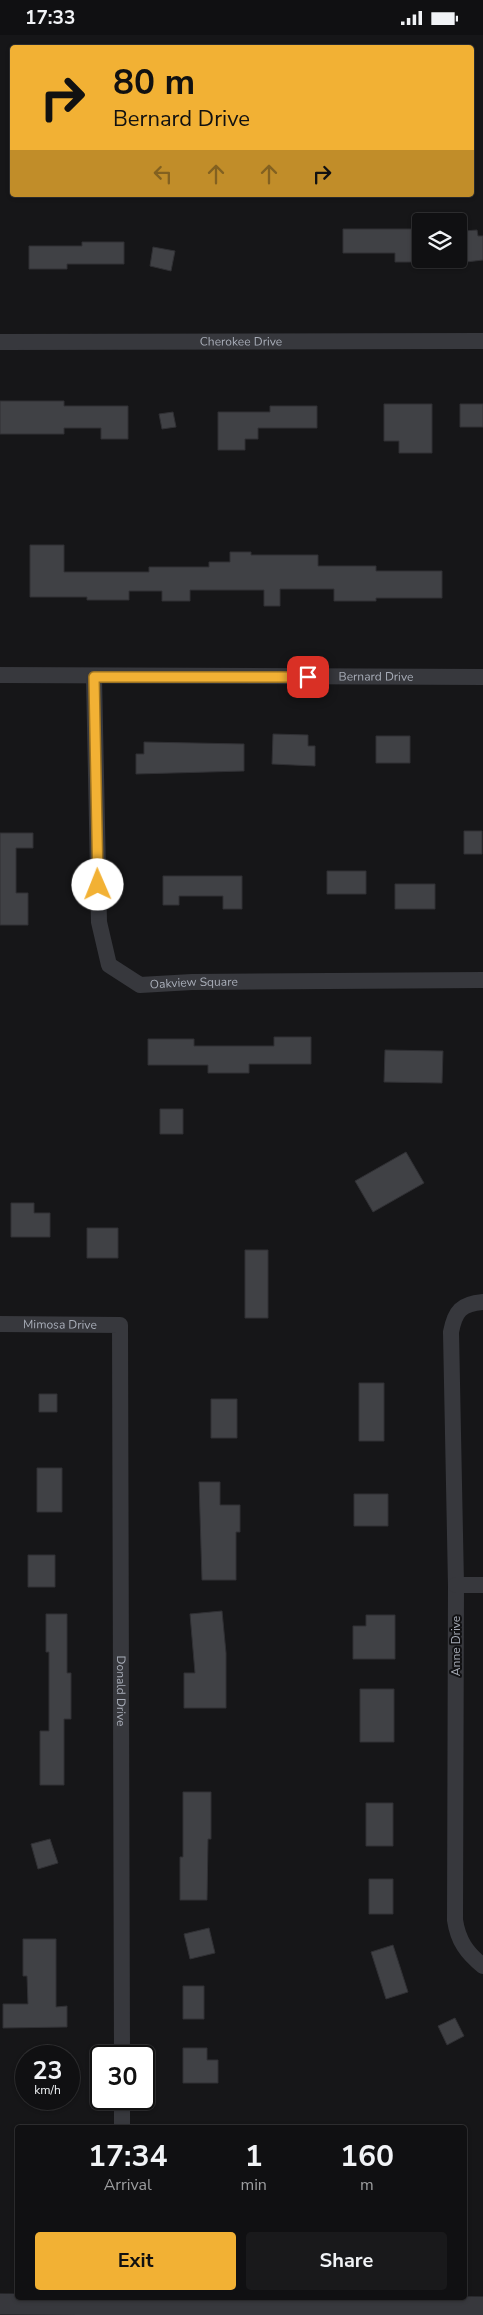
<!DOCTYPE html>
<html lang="en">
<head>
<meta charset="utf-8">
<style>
	body { margin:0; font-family:"Nunito Sans",sans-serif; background:#19191b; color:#f1f3f6; height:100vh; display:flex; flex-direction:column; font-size:19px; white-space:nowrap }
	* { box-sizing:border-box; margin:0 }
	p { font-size:16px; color:#9c9d9f }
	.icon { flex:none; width:28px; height:28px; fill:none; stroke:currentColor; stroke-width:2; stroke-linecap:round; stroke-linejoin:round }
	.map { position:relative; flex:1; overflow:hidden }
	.panel { position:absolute; left:15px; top:2090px; width:452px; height:175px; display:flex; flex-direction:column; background:#101012; border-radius:5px; box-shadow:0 1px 4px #0004,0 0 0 1px #303032 }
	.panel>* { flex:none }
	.hud { position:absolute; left:10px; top:10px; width:464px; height:152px; border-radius:5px; box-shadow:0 1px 4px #0004,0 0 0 1px #303032; background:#f2b134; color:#111; overflow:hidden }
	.fabs { position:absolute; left:412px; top:178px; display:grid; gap:10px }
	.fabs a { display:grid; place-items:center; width:55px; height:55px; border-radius:5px; background:#101012; box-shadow:0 1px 4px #0004,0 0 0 1px #303032; font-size:25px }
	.speed { position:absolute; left:15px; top:2010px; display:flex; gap:10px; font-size:25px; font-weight:700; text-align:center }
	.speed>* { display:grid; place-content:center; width:65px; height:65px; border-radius:50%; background:#101012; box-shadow:0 1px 4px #0004,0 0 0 1px #303032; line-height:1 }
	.speed small { font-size:12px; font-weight:400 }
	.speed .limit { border:2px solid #111; border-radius:8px; background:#fff; color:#111 }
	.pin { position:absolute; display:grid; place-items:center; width:42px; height:42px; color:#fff; margin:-21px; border-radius:10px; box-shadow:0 2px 8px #0006 }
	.me { position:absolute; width:55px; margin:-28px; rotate:359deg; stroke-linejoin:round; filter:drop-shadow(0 0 4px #0008) }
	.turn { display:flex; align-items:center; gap:18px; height:105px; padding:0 20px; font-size:22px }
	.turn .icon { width:65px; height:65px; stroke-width:2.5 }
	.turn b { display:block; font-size:35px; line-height:42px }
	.lanes { display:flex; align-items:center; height:48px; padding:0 20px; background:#0003; justify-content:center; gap:25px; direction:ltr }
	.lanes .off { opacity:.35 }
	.eta { display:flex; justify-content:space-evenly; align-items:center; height:85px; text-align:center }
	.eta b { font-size:30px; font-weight:700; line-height:35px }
	.primary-button { display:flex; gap:10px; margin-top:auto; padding:10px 20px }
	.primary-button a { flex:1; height:58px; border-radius:5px; background:#f2b134; color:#111; font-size:20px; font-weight:700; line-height:58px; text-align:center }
	.primary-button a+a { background:#19191b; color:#f1f3f6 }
	.status { display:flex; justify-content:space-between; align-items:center; height:35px; padding:0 25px; background:#101012; direction:ltr }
	.status svg { height:14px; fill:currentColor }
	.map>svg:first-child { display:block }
	.building { fill:#404145; stroke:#303034 }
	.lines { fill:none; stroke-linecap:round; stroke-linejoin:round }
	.minor { stroke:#37383d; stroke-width:16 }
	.tertiary { stroke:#37383d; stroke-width:21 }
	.route-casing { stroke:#9d7322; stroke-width:12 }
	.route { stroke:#f2b134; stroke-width:9 }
	.labels { text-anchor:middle; stroke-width:4; stroke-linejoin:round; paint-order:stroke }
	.street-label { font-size:12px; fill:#a8adb8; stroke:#111113 }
</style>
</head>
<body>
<div class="status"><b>17:33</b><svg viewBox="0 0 49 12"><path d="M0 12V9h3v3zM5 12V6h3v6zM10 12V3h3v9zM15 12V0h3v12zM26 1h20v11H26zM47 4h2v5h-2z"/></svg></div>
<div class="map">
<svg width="483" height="2280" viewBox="0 0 483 2280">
	<rect width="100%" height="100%" fill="#161618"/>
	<!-- building -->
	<path class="building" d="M343,194H421V227H395V218H343Z
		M477,195L478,201H483V225L466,227L463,196Z
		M82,207H124V229H67V234H29V211H82Z
		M153,212L175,216L171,236L150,231Z
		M0,366H64V371H128V404H101V393H64V399H0Z
		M384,369H432V418H399V406H384Z
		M460,369H483V392H460Z
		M270,371H317V393H258V404H245V415H218V377H270Z
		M173,377L176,392L162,394L159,379Z
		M30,510H64V537H149V532H209V527H230V517H251V520H318V531H376V536H442V563H376V566H334V554H280V571H264V555H190V566H162V556H129V565H87V562H30Z
		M273,699L308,700V711H315V731L272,729Z
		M376,701H410V728H376Z
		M144,707L244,709V736L136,739V719H144Z
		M464,796H482V819H464Z
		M0,798H33V813H16V858H28V890H0Z
		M327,836H366V859H327Z
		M163,841H242V874H223V861H179V870H163Z
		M395,849H435V874H395Z
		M274,1002H311V1029H249V1038H208V1030H148V1004H194V1011H274Z
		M385,1015L443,1016L442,1048L384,1047Z
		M160,1074H183V1099H160Z
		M406,1117L424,1148L373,1177L355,1146Z
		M11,1168H34V1178H50V1202H11Z
		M87,1193H118V1223H87Z
		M245,1215H268V1283H245Z
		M359,1348H384V1406H359Z
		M39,1359H57V1377H39Z
		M211,1364H237V1403H211Z
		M37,1433H62V1477H37Z
		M199,1447H220V1470H240V1497H236V1545H202Z
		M354,1459H388V1491H354Z
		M28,1520H55V1552H28Z
		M222,1576L226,1618V1673H184V1638H195L190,1579Z
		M46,1579H67V1638H71V1684H64V1750H40V1696H49V1617H46Z
		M366,1580H395V1624H353V1591H366Z
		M360,1654H394V1707H360Z
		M183,1757H211V1804H208L207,1865H180V1822H183Z
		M366,1768H393V1811H366Z
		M50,1804L58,1828L38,1834L31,1809Z
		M369,1844H393V1879H369Z
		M209,1893L215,1918L190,1924L184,1899Z
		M23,1904H56V1972L67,1971V1992L3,1993V1969H28L27,1941H23Z
		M393,1910L408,1957L386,1964L371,1917Z
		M183,1951H204V1984H183Z
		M455,1983L464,2001L447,2010L438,1991Z
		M183,2013H207V2025H218V2048H183Z"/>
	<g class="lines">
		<!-- minor -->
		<g class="minor">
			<path id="s1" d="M0,307L483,306"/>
			<path id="s2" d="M0,640L483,642"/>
			<path id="s3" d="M94,642L99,887L109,930L140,950L192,947L483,945"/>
			<path d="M483,1267C461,1269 455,1276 451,1297L456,1550L455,1885C458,1906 467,1918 483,1931"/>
			<path id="s4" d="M0,1289L120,1290L122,2021"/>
			<path d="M456,1550H483"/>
			<path d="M122,2064V2092"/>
		</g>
		<!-- tertiary -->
		<path class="tertiary" d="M0,2269L483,2272"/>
	</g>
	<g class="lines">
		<defs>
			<path id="route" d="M98,850L94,642H308"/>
		</defs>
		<!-- route casing -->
		<use href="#route" class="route-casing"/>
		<!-- route -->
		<use href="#route" class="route"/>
	</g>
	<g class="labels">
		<!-- street labels -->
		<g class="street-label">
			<text dy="4" stroke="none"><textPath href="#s1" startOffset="241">Cherokee Drive</textPath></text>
			<text dy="4" stroke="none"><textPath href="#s2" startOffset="376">Bernard Drive</textPath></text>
			<text dy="4" stroke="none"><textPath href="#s3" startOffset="380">Oakview Square</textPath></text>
			<text dy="4" stroke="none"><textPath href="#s4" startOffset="60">Mimosa Drive</textPath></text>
			<text transform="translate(456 1611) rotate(-90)" y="4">Anne Drive</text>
			<text dy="4" stroke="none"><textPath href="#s4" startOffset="486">Donald Drive</textPath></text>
		</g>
	</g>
</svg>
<div class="fabs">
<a><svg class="icon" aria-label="layers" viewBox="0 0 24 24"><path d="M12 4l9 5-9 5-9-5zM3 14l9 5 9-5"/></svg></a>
</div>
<div class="speed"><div>23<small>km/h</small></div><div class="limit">30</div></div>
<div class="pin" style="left:308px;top:642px;background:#d93025"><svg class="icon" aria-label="arrive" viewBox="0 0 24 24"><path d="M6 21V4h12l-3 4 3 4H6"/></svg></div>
<svg class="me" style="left:98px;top:850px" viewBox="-20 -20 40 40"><circle r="19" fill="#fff"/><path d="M0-13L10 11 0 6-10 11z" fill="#f2b134"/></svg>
<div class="hud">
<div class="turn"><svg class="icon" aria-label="right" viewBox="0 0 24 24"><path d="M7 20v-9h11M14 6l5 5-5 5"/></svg><div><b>80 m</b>Bernard Drive</div></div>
<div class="lanes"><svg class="icon off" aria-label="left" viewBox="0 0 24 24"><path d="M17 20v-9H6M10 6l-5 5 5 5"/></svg><svg class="icon off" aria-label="ahead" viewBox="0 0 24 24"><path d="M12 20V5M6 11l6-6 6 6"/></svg><svg class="icon off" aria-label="ahead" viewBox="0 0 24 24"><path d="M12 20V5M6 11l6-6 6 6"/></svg><svg class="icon" aria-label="right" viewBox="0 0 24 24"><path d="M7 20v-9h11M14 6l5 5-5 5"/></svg></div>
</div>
<section class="panel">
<div class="eta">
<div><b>17:34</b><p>Arrival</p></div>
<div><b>1</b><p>min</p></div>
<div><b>160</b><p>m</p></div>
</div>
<div class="primary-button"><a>Exit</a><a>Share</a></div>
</section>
</div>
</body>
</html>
